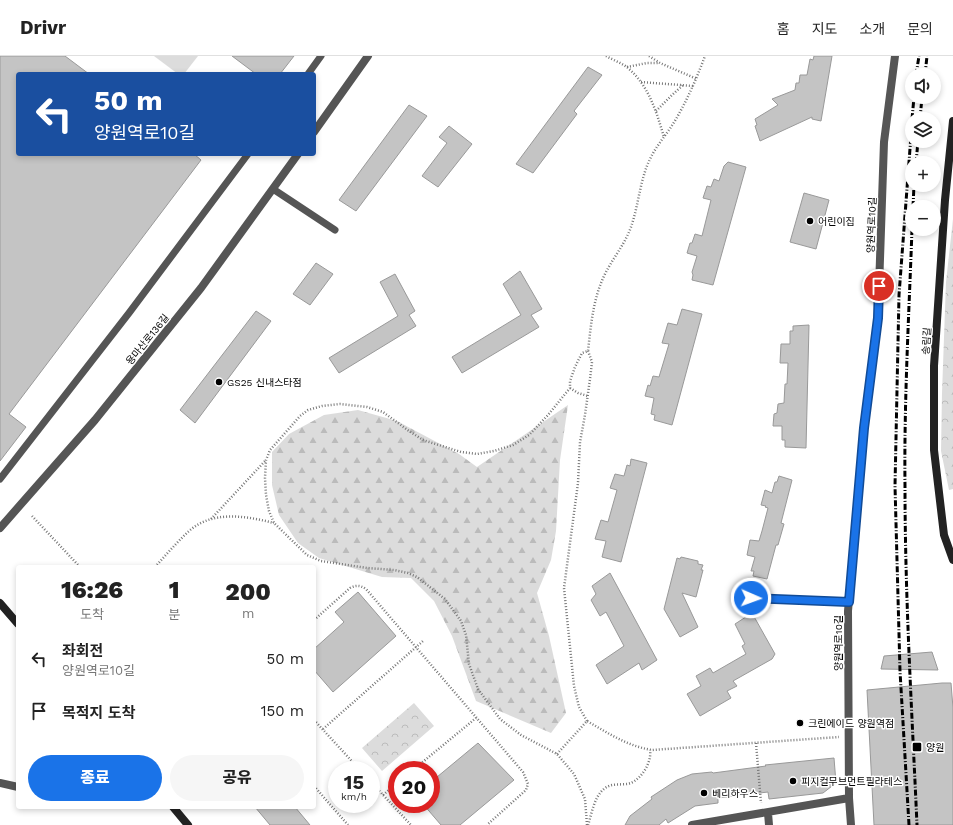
<!DOCTYPE html>
<html lang="ko">
<head>
<meta charset="utf-8">
<style>
	body { margin:0; font-family:"Work Sans","Noto Sans KR",sans-serif; background:#f6f6f6; color:#222; height:100vh; display:flex; flex-direction:column; font-size:15px; white-space:nowrap }
	* { box-sizing:border-box; margin:0 }
	p { font-size:13px; color:#767676 }
	.icon { flex:none; width:22px; height:22px; fill:none; stroke:currentColor; stroke-width:2; stroke-linecap:round; stroke-linejoin:round }
	.map { position:relative; flex:1; overflow:hidden }
	.drawer { position:absolute; left:16px; top:509px; width:300px; height:244px; display:flex; flex-direction:column; background:#fff; border-radius:4px; box-shadow:0 2px 6px #0003 }
	.drawer>* { flex:none }
	.hud { position:absolute; left:16px; top:16px; width:300px; height:84px; border-radius:4px; box-shadow:0 2px 6px #0003; background:#1a4fa0; color:#fff; overflow:hidden }
	.fabs { position:absolute; left:905px; top:12px; display:grid; gap:8px }
	.fabs a { display:grid; place-items:center; width:36px; height:36px; border-radius:50%; background:#fff; box-shadow:0 2px 6px #0003; font-size:20px }
	.speed { position:absolute; left:328px; top:705px; display:flex; gap:8px; font-size:20px; font-weight:700; text-align:center }
	.speed>* { display:grid; place-content:center; width:52px; height:52px; border-radius:50%; background:#fff; box-shadow:0 2px 6px #0003; line-height:1 }
	.speed small { font-size:10px; font-weight:400 }
	.speed .limit { border:6px solid #d22; background:#fff; color:#111 }
	.pin { position:absolute; display:grid; place-items:center; width:34px; height:34px; color:#fff; margin:-17px; border:2px solid #fff; border-radius:50%; box-shadow:0 1px 4px #0007 }
	.me { position:absolute; width:44px; margin:-22px; rotate:92deg; stroke-linejoin:round; filter:drop-shadow(0 0 3px #0008) }
	.turn { display:flex; align-items:center; gap:14px; height:84px; padding:0 12px; font-size:18px }
	.turn .icon { width:52px; height:52px; stroke-width:2.5 }
	.turn b { display:block; font-size:28px; line-height:34px }
	.eta { display:flex; justify-content:space-evenly; align-items:center; height:68px; text-align:center }
	.eta b { font-size:24px; font-weight:800; line-height:28px }
	.primary-button { display:flex; gap:8px; margin-top:auto; padding:8px 12px }
	.primary-button a { flex:1; height:46px; border-radius:24px; background:#1a73e8; color:#fff; font-size:16px; font-weight:800; line-height:46px; text-align:center }
	.primary-button a+a { background:#f6f6f6; color:#222 }
	ul { padding:0; list-style:none }
	li { display:flex; align-items:center; gap:12px; height:52px; padding:0 12px }
	li div { flex:1 }
	li b { display:block; font-size:15px }
	li em { font-style:normal }
	header { display:flex; align-items:center; gap:24px; box-sizing:border-box; height:56px; padding:0 20px; background:#fff; border-bottom:1px solid #e0e0e0 }
	header strong { font-size:19px }
	nav { display:flex; gap:22px; margin-inline-start:auto; font-size:14px }
	.map>svg:first-child { display:block }
	.forest { fill:url(#forest-firs) }
	.park { fill:url(#park-crowns) }
	.pitch { fill:#dcdcdc }
	.building { fill:#c4c4c4; stroke:#999 }
	.lines { fill:none; stroke-linecap:round; stroke-linejoin:round }
	.path { stroke:#777; stroke-width:2.5; stroke-dasharray:1 2; stroke-linecap:butt }
	.lane { stroke:#555; stroke-width:7 }
	.street { stroke:#555; stroke-width:8 }
	.secondary { stroke:#222; stroke-width:8 }
	.rail { stroke:#000; stroke-width:3; stroke-dasharray:6 2 1 2; stroke-linecap:butt }
	.route-casing { stroke:#114b97; stroke-width:10 }
	.route { stroke:#1a73e8; stroke-width:7 }
	.poi-dot { fill:#000; stroke:#fff; stroke-width:1.5 }
	.labels { text-anchor:middle; stroke-width:3; stroke-linejoin:round; paint-order:stroke }
	.poi-label { font-size:10px; fill:#000; stroke:#fff; text-anchor:start }
	.street-label { font-size:10px; fill:#000; stroke:#fff }
</style>
</head>
<body>
<header>
<strong>Drivr</strong>
<nav><a>홈</a><a>지도</a><a>소개</a><a>문의</a></nav>
</header>
<div class="map">
<svg width="953" height="769" viewBox="0 0 953 769">
	<defs>
		<pattern id="forest-firs" width="22" height="20" patternUnits="userSpaceOnUse"><rect width="22" height="20" fill="#dcdcdc"/><path d="M5 1l3.5 6h-7zM16 11l3.5 6h-7z" fill="#bbb"/></pattern>
		<pattern id="park-crowns" width="20" height="18" patternUnits="userSpaceOnUse"><rect width="20" height="18" fill="#dcdcdc"/><path d="M2 6a3 3 0 1 1 6 0M12 15a3 3 0 1 1 6 0" fill="none" stroke="#bbb"/></pattern>
	</defs>
	<rect width="100%" height="100%" fill="#fff"/>
	<!-- forest -->
	<path class="forest" d="M568,349L560,404L556,475L551,504L537,537L549,580L566,657L551,677L476,645L452,580L434,545L411,522L382,521L319,502L298,487L279,459L272,429V396L289,378L324,359L358,354L397,365L459,398L477,411Z"/>
	<!-- park -->
	<path class="park" d="M953,163V433L949,434L941,395L942,337L946,226Z
		M414,647L434,670L382,715L362,692Z"/>
	<!-- pitch -->
	<path class="pitch" d="M154,0H198L184,18H178Z"/>
	<!-- building -->
	<path class="building" d="M0,0H65L89,18H18V98H194L201,104L9,358L26,371L0,405Z
		M232,0H294L280,18H256Z
		M814,0H832L821,65L812,63V61L760,85L755,70L757,69L755,63L778,49L772,43L795,34L796,27H799L800,19H807L810,3L813,4Z
		M588,11L602,19L574,55L577,58L533,117L516,108Z
		M409,49L427,60L356,155L339,144Z
		M449,70L472,88L438,131L422,120L447,87L439,81Z
		M728,106L746,111L713,229L692,224L693,219L692,216L697,200L687,197L690,187H692L695,178L702,180L711,144L703,142L707,130L711,131L714,123L719,125L724,110Z
		M804,137L829,144L816,193L790,186Z
		M316,207L333,218L310,249L293,238Z
		M520,215L542,253L531,259L539,271L462,317L452,301L521,259L503,228Z
		M395,218L415,255L409,259L416,270L339,317L329,302L398,260L380,226Z
		M682,253L702,258L672,369L654,364L655,359L651,358L654,342L645,340L648,329L650,330L653,320L659,321L669,288L662,287L668,267L677,269Z
		M256,255L271,265L195,367L180,354Z
		M809,269L806,392L785,391V384H782V370H773L774,358L777,357L778,348L784,347L785,328H787L788,307H780L781,288H790V275H793V270Z
		M631,403L647,407L621,506L602,501L606,485L595,483L601,464L608,466L617,434L610,432L615,418L624,420L627,409L630,410Z
		M779,420L792,424L781,467L784,468L778,489H776L767,523L753,520L754,515H751L755,501L747,499L750,484L759,485L762,475L768,452L765,451L766,450L761,449L765,434L772,437L775,426H777Z
		M681,501L698,505V508L703,509L701,514H703L696,541L682,537L698,571L680,581L664,553L677,502L680,503Z
		M610,517L657,604L642,614L639,607L607,628L596,609L624,590L606,556L600,560L591,544L596,538L592,530Z
		M358,536L396,580L333,636L314,614V593L344,566L335,556Z
		M752,557L775,598L772,603L733,625L737,630L727,635L731,642L700,660L687,638L701,630L696,620L710,612L713,617L746,598L742,590L745,588L735,568Z
		M932,596L938,614L881,613L884,600Z
		M942,627H951L953,652V769H874L867,634Z
		M478,687L514,724L460,769H441L423,748H431V726Z
		M834,702L836,727L823,737L769,743L768,736L718,742V747L695,750L668,767L666,763L659,769H625L630,760L652,743L651,741L677,724L692,718L712,716L713,717L766,710L765,709Z
		M255,751H295L310,769H270Z"/>
	<g class="lines">
		<!-- path -->
		<path class="path" d="M606,0C613,4 622,7 628,12C649,30 656,55 664,81
			M649,0L660,7L697,23
			M627,11L647,7H658
			M641,26L693,30
			M656,55L671,40L683,29
			M570,332L578,337L588,340
			M32,460L80,511
			M211,463L266,404
			M155,511C166,499 177,486 189,475C213,454 246,460 274,467
			M314,564L350,532C356,529 360,529 366,533L523,716L528,728L526,734L487,769
			M314,664L360,714
			M587,665L579,651L574,630L564,532L578,427L580,386L585,359L590,323L592,306L588,295
			M323,673L423,585
			M756,687L761,747
			M557,698L587,665C608,677 627,690 652,694L839,681
			M413,714L476,662
			M371,726L411,769
			M314,730L348,769
			M383,739L397,727
			M587,769L585,743L574,718L557,698L521,679L500,663L478,633L469,608L466,579L461,565L445,543L417,521L408,517L394,514L367,512L321,505L307,499L274,467L269,455L266,439L265,422L266,404L270,394L300,360L308,354L322,350L340,348L367,351L383,356L409,375L423,384L461,396L477,398L494,395L513,389L529,379L548,359L570,332V325L575,311L582,297L588,295C591,269 593,242 605,218C613,202 625,188 631,171C639,148 640,122 651,101C657,89 666,79 673,68C686,47 696,24 705,0
			M588,769C592,757 594,741 604,733C612,726 622,730 631,727C642,722 652,706 650,694"/>
		<!-- lane -->
		<path class="lane" d="M308,18L321,0
			M273,133L335,174
			M0,423L129,257L248,98
			M751,542L849,546"/>
		<!-- street -->
		<path class="street" d="M314,76L368,0
			M0,472L95,364L201,232L298,98
			M0,727L18,731
			M768,757L769,769
			M692,769L849,742
			M851,769L849,742L848,555L864,373L878,261L884,86L895,0"/>
		<!-- secondary -->
		<path class="secondary" d="M953,65L945,144L934,310V394L944,479L953,504
			M0,547L18,568
			M173,751L188,769"/>
		<!-- rail -->
		<path class="rail" d="M916,19L919,0
			M925,19L927,0
			M912,63L914,41
			M920,63L922,41
			M916,107L918,85
			M913,151L914,129
			M912,173C909,259 904,344 905,430C905,543 912,656 917,769
			M909,769L900,615L895,430L899,239L912,66"/>
	</g>
	<g class="lines">
		<defs>
			<path id="route" d="M751,542L849,546L864,372L878,262L879,230"/>
		</defs>
		<!-- route casing -->
		<use href="#route" class="route-casing"/>
		<!-- route -->
		<use href="#route" class="route"/>
	</g>
	<!-- markers -->
	<g class="poi-dot">
		<circle cx="810" cy="165" r="4"/>
		<circle cx="219" cy="326" r="4"/>
		<circle cx="800" cy="667" r="4"/>
		<rect x="912" y="686" width="10" height="10" rx="2"/>
		<circle cx="793" cy="725" r="4"/>
		<circle cx="704" cy="737" r="4"/>
	</g>
	<g class="labels">
		<!-- poi labels -->
		<g class="poi-label">
			<text x="818" y="169">어린이집</text>
			<text x="227" y="330">GS25 신내스타점</text>
			<text x="808" y="671">크린에이드 양원역점</text>
			<text x="926" y="695">양원</text>
			<text x="801" y="729">피지컬무브먼트필라테스</text>
			<text x="712" y="741">베리하우스</text>
		</g>
		<!-- street labels -->
		<g class="street-label">
			<text transform="translate(871 169) rotate(-88)" y="4">양원역로10길</text>
			<text transform="translate(147 283) rotate(-51)" y="4">용마산로136길</text>
			<text transform="translate(926 285) rotate(-86)" y="4">송림길</text>
			<text transform="translate(838 587) rotate(-90)" y="4">양원역로10길</text>
		</g>
	</g>
</svg>
<div class="fabs">
<a><svg class="icon" aria-label="sound" viewBox="0 0 24 24"><path d="M4 9h4l5-4v14l-5-4H4zM17 9q2 3 0 6"/></svg></a>
<a><svg class="icon" aria-label="layers" viewBox="0 0 24 24"><path d="M12 4l9 5-9 5-9-5zM3 14l9 5 9-5"/></svg></a>
<a>+</a>
<a>−</a>
</div>
<div class="speed"><div>15<small>km/h</small></div><div class="limit">20</div></div>
<div class="pin" style="left:879px;top:230px;background:#d93025"><svg class="icon" aria-label="arrive" viewBox="0 0 24 24"><path d="M6 21V4h12l-3 4 3 4H6"/></svg></div>
<svg class="me" style="left:751px;top:542px" viewBox="-20 -20 40 40"><circle r="17" fill="#1a73e8" stroke="#fff" stroke-width="3"/><path d="M0-11L8 9 0 5-8 9z" fill="#fff"/></svg>
<div class="hud">
<div class="turn"><svg class="icon" aria-label="left" viewBox="0 0 24 24"><path d="M17 20v-9H6M10 6l-5 5 5 5"/></svg><div><b>50 m</b>양원역로10길</div></div>
</div>
<section class="drawer">
<div class="eta">
<div><b>16:26</b><p>도착</p></div>
<div><b>1</b><p>분</p></div>
<div><b>200</b><p>m</p></div>
</div>
<ul>
<li><svg class="icon" aria-label="left" viewBox="0 0 24 24"><path d="M17 20v-9H6M10 6l-5 5 5 5"/></svg><div><b>좌회전</b><p>양원역로10길</p></div><em>50 m</em></li>
<li><svg class="icon" aria-label="arrive" viewBox="0 0 24 24"><path d="M6 21V4h12l-3 4 3 4H6"/></svg><div><b>목적지 도착</b></div><em>150 m</em></li>
</ul>
<div class="primary-button"><a>종료</a><a>공유</a></div>
</section>
</div>
</body>
</html>
